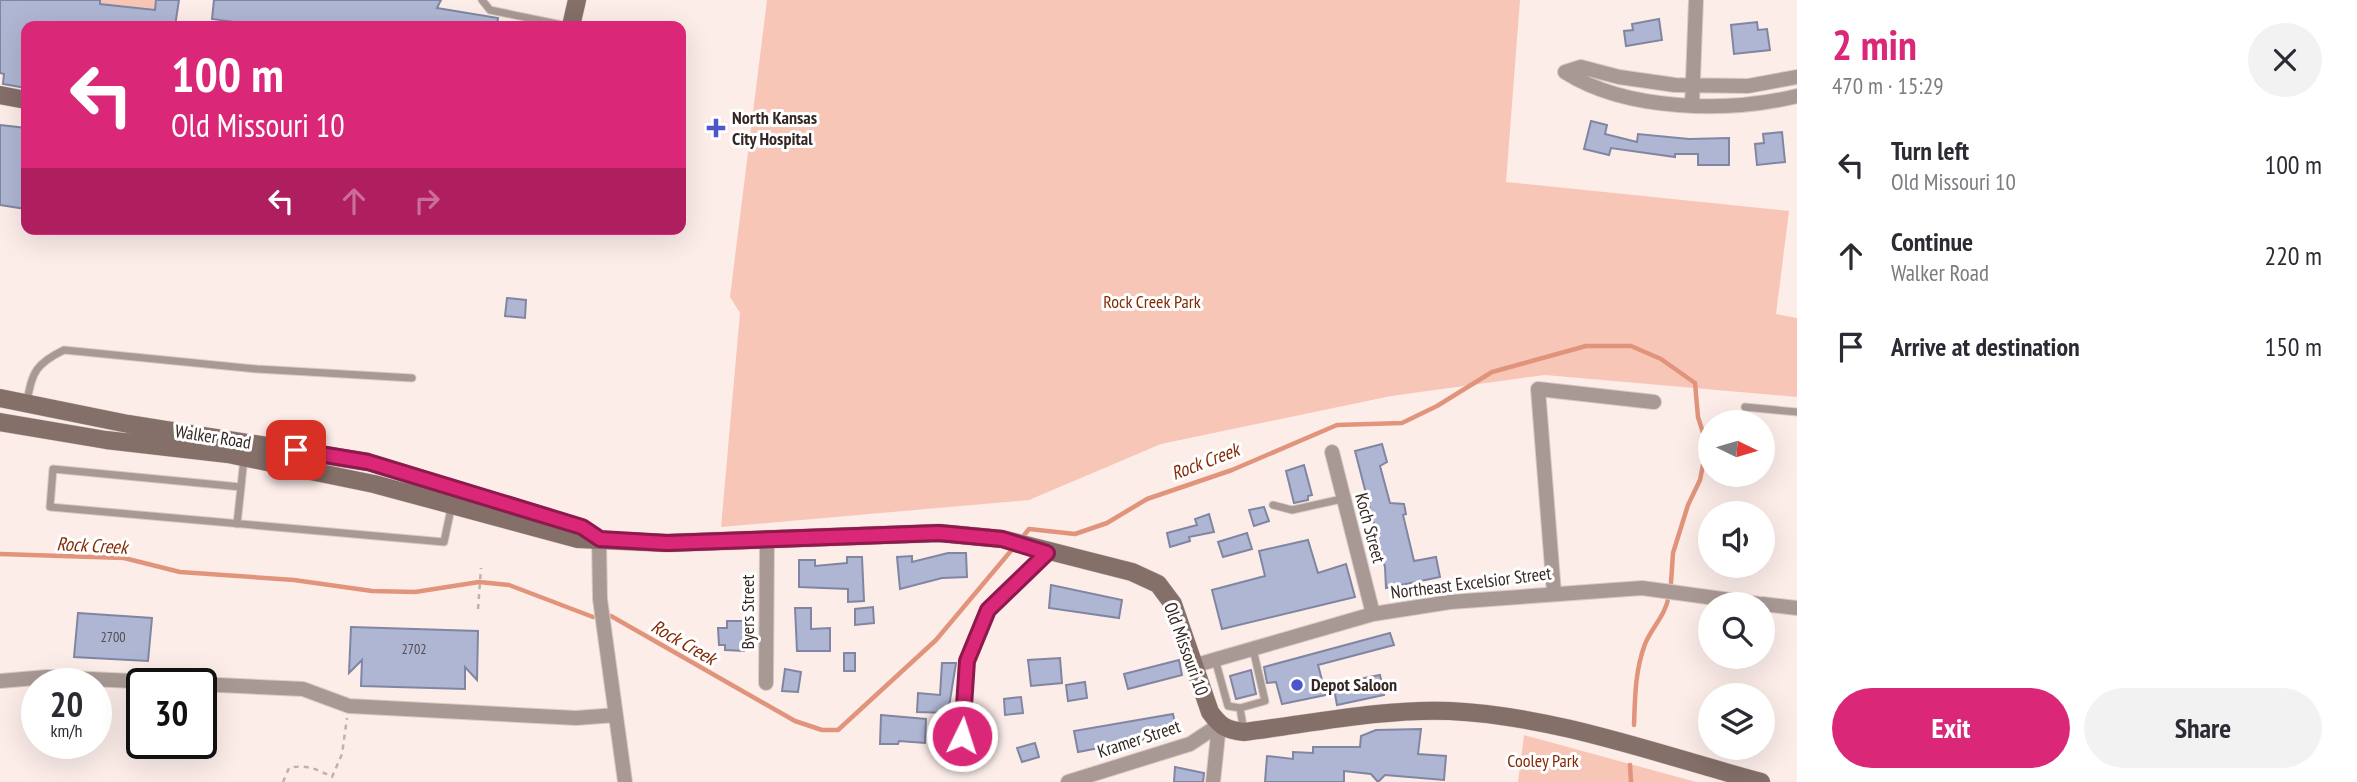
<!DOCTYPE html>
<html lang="en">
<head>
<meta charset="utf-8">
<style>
	body { margin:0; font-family:"PT Sans Narrow",sans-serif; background:#f2f2f3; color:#2b2b33; height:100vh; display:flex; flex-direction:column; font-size:26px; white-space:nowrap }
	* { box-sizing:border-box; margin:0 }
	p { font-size:23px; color:#7c7c81 }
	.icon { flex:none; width:38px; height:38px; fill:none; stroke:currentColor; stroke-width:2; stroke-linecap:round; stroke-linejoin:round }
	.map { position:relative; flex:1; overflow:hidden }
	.side { display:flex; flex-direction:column; background:#fff; width:560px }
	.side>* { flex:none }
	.banner { position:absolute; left:21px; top:21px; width:665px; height:214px; border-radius:14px; box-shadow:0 7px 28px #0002; background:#db2777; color:#fff; overflow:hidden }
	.needle { width:46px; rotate:95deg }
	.buttons { position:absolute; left:1698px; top:410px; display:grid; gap:14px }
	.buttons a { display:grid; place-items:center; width:77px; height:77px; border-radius:50%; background:#fff; box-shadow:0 7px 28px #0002; font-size:35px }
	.speed { position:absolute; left:21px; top:668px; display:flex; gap:14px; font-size:35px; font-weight:700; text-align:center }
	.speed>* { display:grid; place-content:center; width:91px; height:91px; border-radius:50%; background:#fff; box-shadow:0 7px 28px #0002; line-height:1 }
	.speed small { font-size:18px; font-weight:400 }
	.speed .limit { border:4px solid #111; border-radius:10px; background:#fff; color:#111 }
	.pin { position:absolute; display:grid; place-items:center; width:60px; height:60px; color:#fff; margin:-30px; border-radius:14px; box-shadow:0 4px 10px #0006 }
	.me { position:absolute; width:77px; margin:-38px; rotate:4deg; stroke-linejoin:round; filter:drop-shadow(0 0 5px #0008) }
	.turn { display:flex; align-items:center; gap:24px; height:147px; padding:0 35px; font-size:32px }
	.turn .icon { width:91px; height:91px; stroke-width:2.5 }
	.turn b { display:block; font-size:49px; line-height:60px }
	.lanes { display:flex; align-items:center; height:66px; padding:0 35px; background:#0003; justify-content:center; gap:35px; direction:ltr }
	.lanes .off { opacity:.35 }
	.round { display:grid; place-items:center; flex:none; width:74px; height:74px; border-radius:37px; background:#f2f2f3 }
	.overview { display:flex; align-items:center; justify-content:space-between; height:119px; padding:0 35px }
	h1 { font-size:42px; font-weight:800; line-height:52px; color:#db2777 }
	.cta { display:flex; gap:14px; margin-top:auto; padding:14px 35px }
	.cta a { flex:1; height:80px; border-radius:42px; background:#db2777; color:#fff; font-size:28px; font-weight:800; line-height:80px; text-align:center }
	.cta a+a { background:#f2f2f3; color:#2b2b33 }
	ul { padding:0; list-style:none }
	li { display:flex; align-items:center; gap:21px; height:91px; padding:0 35px }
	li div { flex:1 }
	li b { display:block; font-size:26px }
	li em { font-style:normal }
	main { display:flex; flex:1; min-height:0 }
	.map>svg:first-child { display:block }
	.green { fill:#f8c6b7 }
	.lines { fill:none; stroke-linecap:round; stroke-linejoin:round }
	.stream { stroke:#e1947b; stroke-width:4.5 }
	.building { fill:#afb6d3; stroke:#8086a1; stroke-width:2 }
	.lane-casing { stroke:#d8cac6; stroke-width:9 }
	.street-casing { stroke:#d8cac6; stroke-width:16 }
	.secondary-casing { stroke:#d8cac6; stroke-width:19 }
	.path { stroke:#bfb1ad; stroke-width:2.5; stroke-dasharray:5 5; stroke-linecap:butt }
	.lane { stroke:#a89994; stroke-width:7 }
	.street { stroke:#a89994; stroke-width:14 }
	.secondary { stroke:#846f69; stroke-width:18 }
	.route-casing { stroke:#8e194d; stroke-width:18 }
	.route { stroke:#db2777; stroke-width:12 }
	.poi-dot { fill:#4c55cb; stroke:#fff; stroke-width:2.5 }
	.labels { text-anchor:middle; stroke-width:6; stroke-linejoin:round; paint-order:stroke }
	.number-label { font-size:14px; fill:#544c50 }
	.poi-label { font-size:18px; font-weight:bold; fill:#352824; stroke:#fff; text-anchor:start }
	.park-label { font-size:18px; fill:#832a06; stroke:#fff }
	.street-label { font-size:18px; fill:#352824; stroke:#fff }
	.water-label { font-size:19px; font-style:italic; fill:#842a07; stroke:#fff }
</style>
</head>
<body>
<main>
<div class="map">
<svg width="1797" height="782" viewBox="0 0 1797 782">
	<rect width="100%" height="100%" fill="#fcede9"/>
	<!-- green -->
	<path class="green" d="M100,0H156L155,10L100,3Z
		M767,0H1520L1506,182L1789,211L1776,314L1797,318V397L1545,375L1391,396L1161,444L1029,500L721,527L740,313L730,297Z
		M1524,735L1696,782H1518Z"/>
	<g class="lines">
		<!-- stream -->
		<path class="stream" d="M1021,539L1029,529L1075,534L1107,523L1147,499L1232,470L1337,425L1402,423L1437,406L1492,372L1586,346H1631L1661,359L1695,383L1698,417L1707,445L1700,480L1688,505L1673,553L1671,583
			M0,554L124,558L180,572L294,580L372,591L415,592L479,582L509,585L593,617
			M611,616L795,721L822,730H838L936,640L1015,546
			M1634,725C1635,697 1635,671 1645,644C1652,627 1666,615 1669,595
			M1630,765L1631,782"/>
	</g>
	<!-- building -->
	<path class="building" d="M0,0H100V4L155,10L156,0H179L175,26H75L52,23L51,26H26V88L3,84L4,74L0,73Z
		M214,0H441L437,8L498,18L497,26H264L212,19Z
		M1659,19L1662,40L1626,46L1624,31L1633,30L1632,24Z
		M1757,22L1758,30L1767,29L1770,50L1734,54L1731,25Z
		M1591,121L1607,125L1605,134L1637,142L1638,134L1689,139L1729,138V165H1698V154H1675V157L1611,148L1609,155L1584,149Z
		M0,125L26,128V209L0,205Z
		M1782,132L1785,162L1757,165L1755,144L1764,143L1763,134Z
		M507,298L526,300L525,318L505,316Z
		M1382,444L1387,462L1380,466L1390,503L1404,504L1406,514L1403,515L1414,561L1436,557L1440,577L1386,588L1385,567L1355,451Z
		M1304,465L1312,495L1308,496V500L1294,503L1286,471Z
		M1264,507L1269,521L1254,526L1249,510Z
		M1209,514L1214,532L1189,537L1190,541L1170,547L1167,533L1197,525L1195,519Z
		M1247,533L1252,549L1223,557L1218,542Z
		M1308,540L1318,573L1346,564L1355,597L1222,629L1212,590L1265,576L1259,551Z
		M948,553H966L967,577L942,578L900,589L897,557L912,556V562Z
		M847,557H862L864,601L848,602V589L799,587V560H815V566L847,563Z
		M1051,585L1122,600L1119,618L1049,608Z
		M873,607L874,623L855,625V609Z
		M795,608H811V629L830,628V651H797Z
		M78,613L152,618L148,661L74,657Z
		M727,621H743L744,651L725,650V645H719L718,628H727Z
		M351,627L478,631L477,680L465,667V689L361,686L362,660L349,673Z
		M1390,633L1394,645L1318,665L1326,695L1282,704L1276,682L1267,683L1264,667Z
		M844,653H855V671H844Z
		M1060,658L1062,683L1031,686L1028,660Z
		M1179,660L1182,675L1128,689L1124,674Z
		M942,663H956L948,713L917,712L918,693L940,695Z
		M785,669L801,672L798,692L782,691Z
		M1251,670L1256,694L1236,699L1230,676Z
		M1380,675L1384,695L1337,705L1333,684Z
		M1085,682L1087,698L1068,701L1066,685Z
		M1021,697L1023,713L1005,715L1004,699Z
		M1173,714L1177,733L1078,752L1074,731Z
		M881,715L926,719L925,743L899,741L898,744H880Z
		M1421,729L1418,754L1446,756L1444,780L1385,775L1378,782L1371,774L1344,771V782H1265L1267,756L1293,759V752L1313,753V747H1360L1361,736L1376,730Z
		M1035,743L1039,757L1022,762L1017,748Z
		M1175,767L1204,773L1203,782H1174Z"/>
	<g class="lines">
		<defs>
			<path id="lane" d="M482,0L490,10L567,26
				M27,403C31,372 37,363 64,350L257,369L412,378
				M1745,407L1797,412
				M244,458L241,487L53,469L50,507L444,542L452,504
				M1273,505L1292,510L1342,499
				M237,524L241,487
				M1215,659L1228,706L1240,708
				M1244,732L1240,708L1265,701L1253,649"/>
			<path id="street" d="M1565,72C1626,111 1728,113 1797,96
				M1565,72L1581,67L1619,77L1675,85L1748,86L1797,77
				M1692,106L1696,0
				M1332,452L1373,614
				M599,539L600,599L625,782
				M1554,593L1538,389L1654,402
				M1762,604L1797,608
				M1193,666L1373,614L1450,602L1642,588L1759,604
				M0,681L47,677L303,689L349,706L576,718L616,715
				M766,683L767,541
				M962,736L967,661L988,610L1047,553
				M1068,782L1190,744L1219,725
				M1213,782L1219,725"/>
			<path id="secondary" d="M571,26L577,0
				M0,95L26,100
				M0,398L128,424L368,462L582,528L599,539
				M0,422L106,440L228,454L374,484L578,539L667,543L939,533L1002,539L1132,572L1158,584L1173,604L1210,712C1220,726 1226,730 1244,732C1308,724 1386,708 1450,711C1555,716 1660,755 1761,782"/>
		</defs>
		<!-- lane casing -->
		<use href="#lane" class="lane-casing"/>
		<!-- street casing -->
		<use href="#street" class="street-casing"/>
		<!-- secondary casing -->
		<use href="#secondary" class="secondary-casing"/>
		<!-- path -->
		<path class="path" d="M478,609L481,568
			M283,782L289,768C306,764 317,769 332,777L342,754L347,718"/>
		<!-- lane -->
		<use href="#lane" class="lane"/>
		<!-- street -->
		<use href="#street" class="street"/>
		<!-- secondary -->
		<use href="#secondary" class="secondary"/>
	</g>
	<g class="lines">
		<defs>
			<path id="route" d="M296,450L368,462L582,527L600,539L667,543L939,533L1002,539L1047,553L988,610L967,661L962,736"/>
		</defs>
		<!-- route casing -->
		<use href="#route" class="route-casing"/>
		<!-- route -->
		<use href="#route" class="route"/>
	</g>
	<!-- markers -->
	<g class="poi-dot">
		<path d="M712.5 117.5h7v7h7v7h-7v7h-7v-7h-7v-7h7z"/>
		<circle cx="1297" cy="685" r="7"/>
	</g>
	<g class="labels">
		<!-- number labels -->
		<g class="number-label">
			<text x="113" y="642">2700</text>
			<text x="414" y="654">2702</text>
		</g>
		<!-- poi labels -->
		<g class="poi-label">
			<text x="732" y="124">North Kansas<tspan x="732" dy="21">City Hospital</tspan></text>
			<text x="1311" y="691">Depot Saloon</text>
		</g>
		<!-- park labels -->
		<g class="park-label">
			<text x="1152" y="308">Rock Creek Park</text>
			<text x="1543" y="767">Cooley Park</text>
		</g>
		<!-- street labels -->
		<g class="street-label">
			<text transform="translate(213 437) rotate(9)" y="6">Walker Road</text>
			<text transform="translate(1370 528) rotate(75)" y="6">Koch Street</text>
			<text transform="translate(1471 583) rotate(-7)" y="6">Northeast Excelsior Street</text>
			<text transform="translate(748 612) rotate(-90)" y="6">Byers Street</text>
			<text transform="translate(1186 649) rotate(70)" y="6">Old Missouri 10</text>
			<text transform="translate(1139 739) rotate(-18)" y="6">Kramer Street</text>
		</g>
		<!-- water labels -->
		<g class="water-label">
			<text transform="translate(1205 461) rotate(-21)" y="7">Rock Creek</text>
			<text transform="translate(92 545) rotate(3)" y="7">Rock Creek</text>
			<text transform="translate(684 642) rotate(30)" y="7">Rock Creek</text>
		</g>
	</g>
</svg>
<div class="buttons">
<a><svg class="needle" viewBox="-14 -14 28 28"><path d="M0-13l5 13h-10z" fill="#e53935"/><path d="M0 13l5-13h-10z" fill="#7c7c81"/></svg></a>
<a><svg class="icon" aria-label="sound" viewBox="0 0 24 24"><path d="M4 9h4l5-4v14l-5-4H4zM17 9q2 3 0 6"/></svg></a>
<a><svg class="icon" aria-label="search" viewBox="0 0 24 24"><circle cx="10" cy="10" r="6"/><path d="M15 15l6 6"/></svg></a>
<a><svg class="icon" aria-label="layers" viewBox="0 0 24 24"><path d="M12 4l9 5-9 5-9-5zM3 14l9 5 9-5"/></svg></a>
</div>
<div class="speed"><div>20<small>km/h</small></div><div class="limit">30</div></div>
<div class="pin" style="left:296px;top:450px;background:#d93025"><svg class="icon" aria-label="arrive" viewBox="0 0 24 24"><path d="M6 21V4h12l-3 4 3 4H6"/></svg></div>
<svg class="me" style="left:962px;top:736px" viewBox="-20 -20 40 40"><circle r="17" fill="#db2777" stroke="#fff" stroke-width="3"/><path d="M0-11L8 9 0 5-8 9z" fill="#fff"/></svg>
<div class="banner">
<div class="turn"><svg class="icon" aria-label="left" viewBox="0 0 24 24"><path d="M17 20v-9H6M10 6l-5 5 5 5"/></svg><div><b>100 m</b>Old Missouri 10</div></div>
<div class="lanes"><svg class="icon" aria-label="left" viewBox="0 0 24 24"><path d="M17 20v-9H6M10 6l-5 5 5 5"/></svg><svg class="icon off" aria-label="ahead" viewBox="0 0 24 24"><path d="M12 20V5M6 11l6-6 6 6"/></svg><svg class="icon off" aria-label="right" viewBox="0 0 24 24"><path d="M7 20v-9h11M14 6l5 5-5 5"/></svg></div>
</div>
</div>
<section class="side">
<div class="overview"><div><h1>2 min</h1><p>470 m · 15:29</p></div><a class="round"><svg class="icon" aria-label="close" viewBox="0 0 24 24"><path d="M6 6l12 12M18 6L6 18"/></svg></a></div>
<ul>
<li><svg class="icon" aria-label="left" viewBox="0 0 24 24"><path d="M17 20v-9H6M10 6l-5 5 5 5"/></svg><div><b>Turn left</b><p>Old Missouri 10</p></div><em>100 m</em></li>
<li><svg class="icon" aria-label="ahead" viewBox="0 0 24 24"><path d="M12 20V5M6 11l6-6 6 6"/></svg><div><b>Continue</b><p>Walker Road</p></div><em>220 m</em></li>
<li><svg class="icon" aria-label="arrive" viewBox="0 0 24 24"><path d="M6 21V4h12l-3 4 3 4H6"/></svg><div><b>Arrive at destination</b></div><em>150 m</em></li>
</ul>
<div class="cta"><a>Exit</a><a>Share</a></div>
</section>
</main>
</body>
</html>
